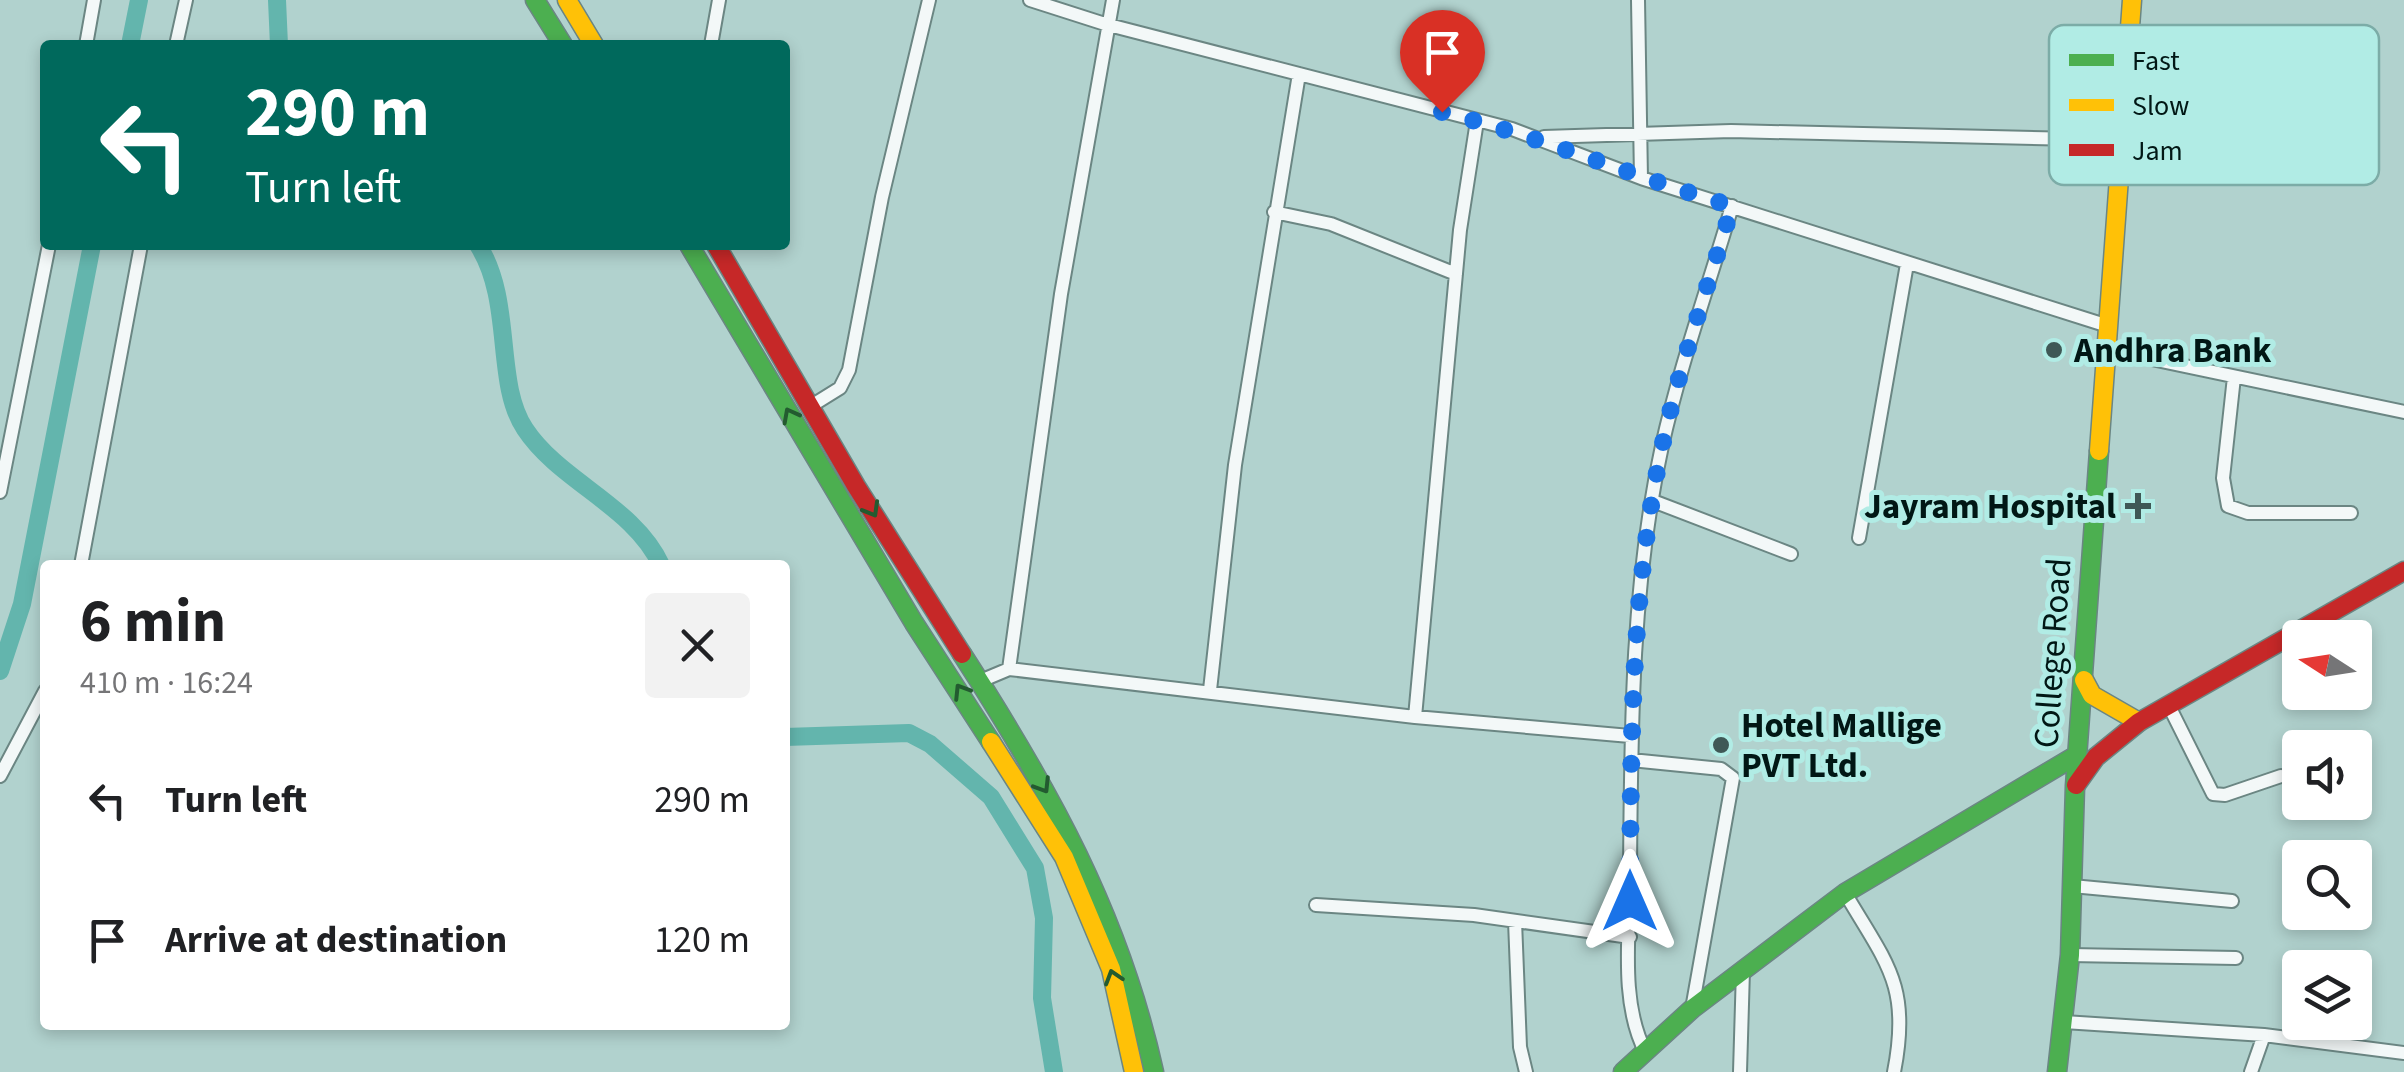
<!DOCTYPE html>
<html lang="en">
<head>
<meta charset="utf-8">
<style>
	body { margin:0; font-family:"Source Sans 3",sans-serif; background:#f2f2f2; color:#202124; height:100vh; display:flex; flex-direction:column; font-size:38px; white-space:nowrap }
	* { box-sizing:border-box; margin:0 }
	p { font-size:32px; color:#757577 }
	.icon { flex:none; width:55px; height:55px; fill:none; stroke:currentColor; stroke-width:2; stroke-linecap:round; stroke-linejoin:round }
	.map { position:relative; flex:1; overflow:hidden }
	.sheet { position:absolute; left:40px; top:560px; width:750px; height:470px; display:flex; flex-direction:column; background:#fff; border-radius:10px; box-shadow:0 5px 15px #0003 }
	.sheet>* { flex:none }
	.top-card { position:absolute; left:40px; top:40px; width:750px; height:210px; border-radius:10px; box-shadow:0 5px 15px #0003; background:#00695c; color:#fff; overflow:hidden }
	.needle { width:65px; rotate:282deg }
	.tools { position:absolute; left:2282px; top:620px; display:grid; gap:20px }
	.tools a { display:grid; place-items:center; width:90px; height:90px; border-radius:10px; background:#fff; box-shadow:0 5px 15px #0003; font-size:50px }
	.pin { position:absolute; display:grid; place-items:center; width:85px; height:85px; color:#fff; margin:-102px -42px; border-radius:50% 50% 50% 0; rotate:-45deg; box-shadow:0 0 10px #0007 }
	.pin .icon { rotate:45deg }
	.me { position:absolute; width:110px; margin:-55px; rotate:0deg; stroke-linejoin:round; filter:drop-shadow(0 0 8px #0008) }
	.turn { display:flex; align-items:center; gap:35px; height:210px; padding:0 40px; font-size:45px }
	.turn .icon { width:130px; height:130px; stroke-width:2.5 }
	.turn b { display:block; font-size:70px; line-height:85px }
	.round { display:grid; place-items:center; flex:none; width:105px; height:105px; border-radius:10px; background:#f2f2f2 }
	.summary { display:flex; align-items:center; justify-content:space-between; height:170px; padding:0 40px }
	h1 { font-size:60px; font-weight:700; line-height:75px }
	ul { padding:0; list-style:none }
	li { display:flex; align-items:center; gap:30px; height:140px; padding:0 40px }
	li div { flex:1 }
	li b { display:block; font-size:38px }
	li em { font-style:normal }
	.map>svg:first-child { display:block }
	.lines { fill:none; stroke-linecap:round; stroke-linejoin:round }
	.canal { stroke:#63b5ad; stroke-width:18 }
	.street-casing { stroke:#6b8683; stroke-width:16 }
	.fast-casing { stroke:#6b8683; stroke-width:21 }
	.slow-casing { stroke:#6b8683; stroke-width:21 }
	.jam-casing { stroke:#6b8683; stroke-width:21 }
	.street { stroke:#f3f8f8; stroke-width:12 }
	.fast { stroke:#4caf50; stroke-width:18 }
	.slow { stroke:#ffc107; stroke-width:18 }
	.jam { stroke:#c62828; stroke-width:18 }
	.oneway { stroke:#235b30 }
	.route { stroke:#1a73e8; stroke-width:18; stroke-dasharray:0 32.4 }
	.poi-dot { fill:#3f5856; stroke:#b1ece5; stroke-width:4 }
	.labels { text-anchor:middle; stroke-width:10; stroke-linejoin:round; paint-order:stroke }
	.poi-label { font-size:35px; font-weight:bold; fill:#011715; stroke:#b1ece5; text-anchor:start }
	.street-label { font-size:35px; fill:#011715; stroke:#b1ece5 }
	.key { fill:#b1ece5; stroke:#7caca7; stroke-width:2.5 }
	.key-label { font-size:28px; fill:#011715 }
</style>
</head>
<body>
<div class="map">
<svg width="2404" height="1072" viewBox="0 0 2404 1072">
	<rect width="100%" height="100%" fill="#b1d2ce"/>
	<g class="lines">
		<!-- canal -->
		<path class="canal" d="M277,0L279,45
			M130,45L139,0
			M478,245C514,301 494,383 525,429C560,482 634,506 661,565
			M0,671L22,604L92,245
			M785,737L909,733L930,744L991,797L1035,868L1044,918L1042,998L1054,1072"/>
		<defs>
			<path id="street" d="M1030,0L1105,24L1512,129L1641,178L2105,325
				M1638,0L1641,178
				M86,45L94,0
				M176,45L186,0
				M711,45L719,0
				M1544,137L1731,131L2122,140
				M1274,212L1331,224L1456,274
				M2104,349L2404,412
				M2234,377L2223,478L2228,506L2248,513H2351
				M811,406L840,388L849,370L882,197L929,0
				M0,492L49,245
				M1653,501L1791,554
				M1859,538L1907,264
				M81,565L141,245
				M1009,669L1061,294L1113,0
				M978,682L1009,669L1415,717L1630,736
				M1210,690L1235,465L1299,74
				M2168,704L2213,794L2225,795L2281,776
				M1415,717L1460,230L1477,121
				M1631,760L1721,769L1733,778L1692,1009
				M0,776L45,691
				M2072,886L2232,901
				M1845,893C1887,964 1911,986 1894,1072
				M1316,905L1474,915L1630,937
				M1515,921L1520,1047L1526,1072
				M2070,955L2236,958
				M2064,1022L2264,1035L2404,1053
				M1646,1053C1619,1002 1630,932 1630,875C1631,731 1631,587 1662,446C1680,365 1709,285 1732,206
				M1740,1072L1743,970
				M2251,1072L2264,1035"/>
			<path id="fast" d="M535,0L563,45
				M689,245L914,623L991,742
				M962,654C1049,789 1119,914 1154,1072
				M1623,1072L1692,1009L1845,893L2077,755
				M2057,1072L2070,955L2075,786L2099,451"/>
			<path id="slow" d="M567,0L594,45
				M2099,451L2132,0
				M2084,680L2092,695L2139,722
				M991,742L1064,857L1111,969L1134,1072"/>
			<path id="jam" d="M716,245L856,486L962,654
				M2076,785L2096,757L2139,722L2404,571"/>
		</defs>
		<!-- street casing -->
		<use href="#street" class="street-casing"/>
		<!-- fast casing -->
		<use href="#fast" class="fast-casing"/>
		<!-- slow casing -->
		<use href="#slow" class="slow-casing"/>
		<!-- jam casing -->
		<use href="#jam" class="jam-casing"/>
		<!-- street -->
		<use href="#street" class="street"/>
		<!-- fast -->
		<use href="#fast" class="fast"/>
		<!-- slow -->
		<use href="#slow" class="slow"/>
		<!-- jam -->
		<use href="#jam" class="jam"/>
	</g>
	<!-- one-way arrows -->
	<defs><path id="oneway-chevron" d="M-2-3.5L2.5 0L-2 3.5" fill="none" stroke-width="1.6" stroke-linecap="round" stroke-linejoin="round" transform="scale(2.5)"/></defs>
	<g class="oneway">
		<use href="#oneway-chevron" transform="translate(790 415) rotate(-118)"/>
		<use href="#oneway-chevron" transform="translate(872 510) rotate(60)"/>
		<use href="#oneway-chevron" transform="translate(961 691) rotate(-122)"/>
		<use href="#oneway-chevron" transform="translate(1043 786) rotate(58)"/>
		<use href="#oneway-chevron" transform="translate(1113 977) rotate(-107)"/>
	</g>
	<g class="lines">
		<!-- route -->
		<path class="route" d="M1442,112C1541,137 1635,177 1732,206C1709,285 1679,366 1662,447C1630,597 1631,749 1630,901"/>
	</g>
	<!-- markers -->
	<g class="poi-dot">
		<circle cx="2054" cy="350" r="10"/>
		<path d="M2133 491h10v10h10v10h-10v10h-10v-10h-10v-10h10z"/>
		<circle cx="1721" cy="745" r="10"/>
	</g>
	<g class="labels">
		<!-- poi labels -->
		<g class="poi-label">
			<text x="2074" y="362">Andhra Bank</text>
			<text x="2116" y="518" text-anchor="end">Jayram Hospital</text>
			<text x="1741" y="737">Hotel Mallige<tspan x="1741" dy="40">PVT Ltd.</tspan></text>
		</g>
		<!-- street labels -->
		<g class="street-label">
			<text transform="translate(2052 653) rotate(-86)" y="12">College Road</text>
		</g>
	</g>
	<!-- legend -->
	<rect x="2049" y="25" width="330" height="160" rx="15" class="key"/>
	<rect x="2069" y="54" width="45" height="12" fill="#4caf50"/>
	<rect x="2069" y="99" width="45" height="12" fill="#ffc107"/>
	<rect x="2069" y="144" width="45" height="12" fill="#c62828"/>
	<g class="key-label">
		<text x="2132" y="70">Fast</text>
		<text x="2132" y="115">Slow</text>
		<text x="2132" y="160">Jam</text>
	</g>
</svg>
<div class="tools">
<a><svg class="needle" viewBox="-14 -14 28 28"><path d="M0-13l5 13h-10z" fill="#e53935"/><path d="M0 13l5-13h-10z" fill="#757577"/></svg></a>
<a><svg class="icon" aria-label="sound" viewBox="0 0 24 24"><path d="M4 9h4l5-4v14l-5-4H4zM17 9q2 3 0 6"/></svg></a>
<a><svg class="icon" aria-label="search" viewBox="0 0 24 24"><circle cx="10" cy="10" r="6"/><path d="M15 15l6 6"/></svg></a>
<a><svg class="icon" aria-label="layers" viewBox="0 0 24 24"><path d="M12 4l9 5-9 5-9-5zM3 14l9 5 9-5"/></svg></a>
</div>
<div class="pin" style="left:1442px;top:112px;background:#d93025"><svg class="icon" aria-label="arrive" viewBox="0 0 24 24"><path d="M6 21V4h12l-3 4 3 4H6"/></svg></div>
<svg class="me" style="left:1630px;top:901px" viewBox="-20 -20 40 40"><path d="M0-17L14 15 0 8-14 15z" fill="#1a73e8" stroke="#fff" stroke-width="4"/></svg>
<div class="top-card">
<div class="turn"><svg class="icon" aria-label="left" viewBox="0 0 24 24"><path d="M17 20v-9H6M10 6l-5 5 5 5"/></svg><div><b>290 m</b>Turn left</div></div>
</div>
<section class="sheet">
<div class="summary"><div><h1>6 min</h1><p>410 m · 16:24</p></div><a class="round"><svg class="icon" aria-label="close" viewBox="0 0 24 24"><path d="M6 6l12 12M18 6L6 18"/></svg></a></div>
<ul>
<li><svg class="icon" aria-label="left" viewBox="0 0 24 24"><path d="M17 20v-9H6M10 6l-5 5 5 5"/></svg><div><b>Turn left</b></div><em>290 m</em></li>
<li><svg class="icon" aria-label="arrive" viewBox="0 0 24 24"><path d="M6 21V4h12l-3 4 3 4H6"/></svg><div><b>Arrive at destination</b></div><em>120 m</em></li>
</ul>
</section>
</div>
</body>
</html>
